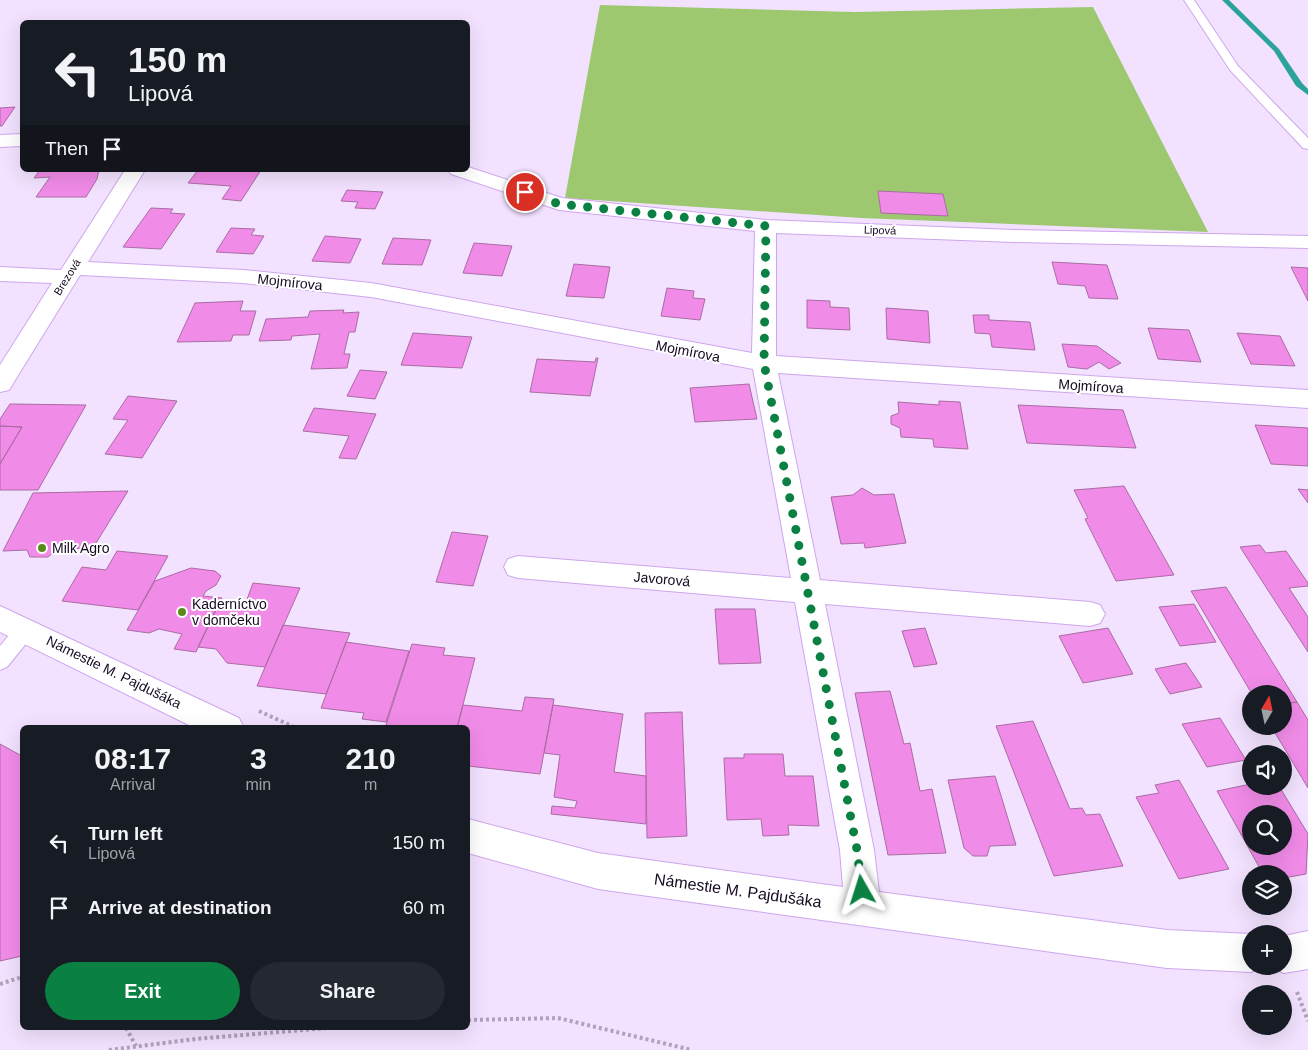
<!DOCTYPE html>
<html lang="en">
<head>
<meta charset="utf-8">
<style>
	body { margin:0; font-family:Helvetica,sans-serif; background:#242831; color:#f1f3f6; height:100vh; display:flex; flex-direction:column; font-size:19px; white-space:nowrap }
	* { box-sizing:border-box; margin:0 }
	p { font-size:16px; color:#9ea1a6 }
	.icon { flex:none; width:28px; height:28px; fill:none; stroke:currentColor; stroke-width:2; stroke-linecap:round; stroke-linejoin:round }
	.map { position:relative; flex:1; overflow:hidden }
	.details { position:absolute; left:20px; top:725px; width:450px; height:305px; display:flex; flex-direction:column; background:#171b24; border-radius:8px; box-shadow:0 5px 20px #0002 }
	.details>* { flex:none }
	.hud { position:absolute; left:20px; top:20px; width:450px; height:152px; border-radius:8px; box-shadow:0 5px 20px #0002; background:#171b24; color:#f1f3f6; overflow:hidden }
	.needle { width:32px; rotate:9deg }
	.controls { position:absolute; left:1242px; top:685px; display:grid; gap:10px }
	.controls a { display:grid; place-items:center; width:50px; height:50px; border-radius:50%; background:#171b24; box-shadow:0 5px 20px #0002; font-size:25px }
	.pin { position:absolute; display:grid; place-items:center; width:42px; height:42px; color:#fff; margin:-21px; border:2px solid #fff; border-radius:50%; box-shadow:0 1px 5px #0007 }
	.me { position:absolute; width:55px; margin:-28px; rotate:354deg; stroke-linejoin:round; filter:drop-shadow(0 0 4px #0008) }
	.turn { display:flex; align-items:center; gap:18px; height:105px; padding:0 25px; font-size:22px }
	.turn .icon { width:65px; height:65px; stroke-width:2.5 }
	.turn b { display:block; font-size:35px; line-height:42px }
	.then { display:flex; align-items:center; height:48px; padding:0 25px; background:#0003; gap:10px; font-size:19px }
	.eta { display:flex; justify-content:space-evenly; align-items:center; height:85px; text-align:center }
	.eta b { font-size:30px; font-weight:700; line-height:35px }
	.action { display:flex; gap:10px; margin-top:auto; padding:10px 25px }
	.action a { flex:1; height:58px; border-radius:30px; background:#0b8043; color:#fff; font-size:20px; font-weight:700; line-height:58px; text-align:center }
	.action a+a { background:#242831; color:#f1f3f6 }
	ul { padding:0; list-style:none }
	li { display:flex; align-items:center; gap:15px; height:65px; padding:0 25px }
	li div { flex:1 }
	li b { display:block; font-size:19px }
	li em { font-style:normal }
	.map>svg:first-child { display:block }
	.green { fill:#9dc86f }
	.lines { fill:none; stroke-linecap:round; stroke-linejoin:round }
	.stream { fill:#2ba29c; fill-rule:evenodd }
	.building { fill:#f18be8; stroke:#a96ca3; fill-rule:evenodd }
	.lane-casing { stroke:#cea6ed; stroke-width:2 }
	.street-casing { stroke:#cea6ed; stroke-width:2 }
	.path { stroke:#b0a1bc; stroke-width:4; stroke-dasharray:3 3; stroke-linecap:butt }
	.lane { fill:#fff; fill-rule:evenodd }
	.street { fill:#fff; fill-rule:evenodd }
	.route { stroke:#0b8043; stroke-width:9; stroke-dasharray:0 16.2 }
	.poi-dot { fill:#5c891a; stroke:#fff; stroke-width:2 }
	.labels { text-anchor:middle; stroke-width:4; stroke-linejoin:round; paint-order:stroke }
	.far-street-label { font-size:11px; fill:#180922; stroke:#fff }
	.street-label { font-size:14px; fill:#180922; stroke:#fff }
	.poi-label { font-size:14px; fill:#180922; stroke:#fff; text-anchor:start }
	.near-street-label { font-size:16px; fill:#180922; stroke:#fff }
</style>
</head>
<body>
<div class="map">
<svg width="1308" height="1050" viewBox="0 0 1308 1050">
	<rect width="100%" height="100%" fill="#f2e2ff"/>
	<!-- green -->
	<path class="green" d="M600,5L855,12L1093,7L1208,232L861,218L565,198Z"/>
	<g class="lines">
		<!-- stream -->
		<path class="stream" d="M1222,0H1229L1279,49L1302,83L1308,89V95L1296,86L1274,51Z"/>
	</g>
	<!-- building -->
	<path class="building" d="M15,107L2,126H0V108Z
		M40,170H99L97,179L86,197H36L50,177L34,178Z
		M198,170H261L241,201L222,199L231,186L188,183Z
		M347,190L383,192L375,209L355,208L358,202L341,201Z
		M878,191L943,194L948,216L881,213Z
		M151,208L173,209L170,213L185,214L161,249L123,247Z
		M231,228L255,229L251,235L264,236L253,254L216,252Z
		M325,236L361,239L350,263L312,261Z
		M393,238L431,240L422,265L382,264Z
		M474,243L512,246L502,276L463,273Z
		M1052,262L1107,265L1118,299L1089,298L1085,286L1058,284Z
		M574,264L610,267L604,298L566,296Z
		M1291,267L1308,268V301Z
		M667,288L694,291L693,298L705,299L700,320L661,316Z
		M807,300L830,301V307L849,308L850,330L807,328Z
		M243,301L240,311H256L249,335H233L231,341L177,342L195,303Z
		M886,308L928,311L930,343L887,339Z
		M344,310L343,313L359,312L355,332H349L344,354H350L347,368L311,369L320,334L292,336L291,340L259,341L266,319L308,317L310,311Z
		M973,315H989V320L1030,322L1035,350L992,347L990,334L975,333Z
		M1148,328L1189,330L1201,362L1158,359Z
		M413,333L472,337L462,368L401,365Z
		M1237,333L1280,336L1295,366L1251,364Z
		M1062,344L1097,346L1121,363L1109,369L1099,362L1087,369L1068,367Z
		M596,358H598L590,396L530,392L537,359L595,362Z
		M360,370L387,372L375,399L347,396Z
		M749,384L757,419L695,422L690,388Z
		M128,396L177,401L142,458L105,454L128,420L113,419Z
		M939,401L960,402L968,449L934,447L933,439L901,437L900,428L891,424V416L899,413L898,402L939,405Z
		M10,404L86,405L38,490H0V464L22,427L0,426V419Z
		M1018,405L1123,410L1136,448L1027,443Z
		M314,408L376,414L356,459L339,458L349,436L303,431Z
		M1255,425L1308,428V466L1271,464Z
		M0,426L22,427L0,464Z
		M1124,486L1174,575L1116,581L1085,519L1088,518L1074,490Z
		M862,488L874,495L894,494L906,543L865,548L864,543L841,544L831,497L853,495Z
		M1298,489L1308,490V503Z
		M128,491L93,548L57,549L48,557H30L27,550L3,551L33,493Z
		M452,532L488,536L473,586L436,582Z
		M1260,545L1266,553L1286,551L1308,583V586L1289,588L1308,617V652L1240,547Z
		M117,551L168,556L138,610L62,601L82,567L106,570Z
		M191,568L215,571L221,576L216,585L206,591L203,596L222,598L196,652L174,649L182,634L159,629L149,633L127,630L155,581Z
		M253,583L300,588L265,667L227,663L216,649L198,647L218,605L236,607L239,602H246Z
		M1226,587L1297,702L1284,704V694H1252L1191,591Z
		M1194,604L1216,642L1180,646L1159,607Z
		M715,609H755L761,663L719,664Z
		M283,625L350,633L326,694L257,686Z
		M925,628L937,664L914,667L902,631Z
		M1108,628L1133,674L1083,683L1059,636Z
		M346,642L409,651L386,722L362,719L364,713L321,708Z
		M412,644L445,648L443,655L475,658L457,728H385Z
		M1186,663L1202,687L1170,694L1155,669Z
		M890,691L904,744L910,743L920,791L932,789L946,853L888,855L855,693Z
		M525,697L554,699L540,774L468,766V728H457L463,705L522,711Z
		M1297,702L1308,720V788L1271,726H1284V704Z
		M553,705L623,714L614,772L646,776V824L551,814L552,806L575,808L577,801L554,797L560,755L544,753Z
		M682,712L687,836L647,838L645,713Z
		M1220,718L1246,760L1207,767L1182,724Z
		M1033,721L1070,809L1082,808L1086,815L1100,814L1123,866L1054,876L996,726Z
		M0,744L22,756V956L0,961Z
		M744,754H783L785,776H813L819,826L788,825L789,835L763,836L761,819L727,820L724,758H744Z
		M995,776L1016,845L990,846L987,856H973L964,848L948,780Z
		M1179,780L1229,869L1179,879L1136,797L1159,793L1155,785Z
		M1251,784V786H1279L1308,834L1306,874L1284,878V874H1263L1217,791ZM1251,814H1284V846H1251Z"/>
	<g class="lines">
		<defs>
			<path id="lane" d="M1184,0H1194L1238,66L1308,138V149L1303,148L1230,70Z
				M26,620L33,623L36,629L33,635L7,667L0,670V646L19,623Z"/>
			<path id="street" d="M22,134V146L0,147V135Z
				M468,167L562,198L766,220L1014,230L1308,236V248L1014,242L776,233V356L1308,390V408L778,373L820,580L1090,602L1100,605L1105,614L1100,623L1090,626L825,604L874,850L879,892L1167,930L1251,934V966H1264L1251,972L1167,968L598,889L468,853V819L598,853L843,887L840,850L795,602L518,578L508,575L504,567L508,559L518,556L791,578L753,369L371,297L243,283L80,275L9,390L0,392V365L52,283L0,281V267L61,270L125,170H145L88,262L243,270L371,283L752,353L755,231L559,210L451,174L448,170H468Z
				M0,606L239,718L244,728H195L0,632Z
				M1308,931V969L1284,973L1271,967L1284,966V936Z"/>
		</defs>
		<!-- lane casing -->
		<use href="#lane" class="lane-casing"/>
		<!-- street casing -->
		<use href="#street" class="street-casing"/>
		<!-- path -->
		<path class="path" d="M259,711L296,728
			M0,984L22,977
			M1297,992L1308,1021
			M468,1020L558,1018L692,1050
			M126,1028L136,1046
			M109,1050L196,1039L327,1028"/>
		<!-- lane -->
		<use href="#lane" class="lane"/>
		<!-- street -->
		<use href="#street" class="street"/>
	</g>
	<g class="lines">
		<!-- route -->
		<path class="route" d="M525,192L559,204L766,226L764,363L857,850L862,890"/>
	</g>
	<!-- markers -->
	<g class="poi-dot">
		<circle cx="42" cy="548" r="5"/>
		<circle cx="182" cy="612" r="5"/>
	</g>
	<g class="labels">
		<!-- far-street labels -->
		<g class="far-street-label">
			<text transform="translate(880 230) rotate(2)" y="4">Lipová</text>
			<text transform="translate(67 277) rotate(-58)" y="4">Brezová</text>
		</g>
		<!-- street labels -->
		<g class="street-label">
			<text transform="translate(290 282) rotate(6)" y="5">Mojmírova</text>
			<text transform="translate(688 351) rotate(11)" y="5">Mojmírova</text>
			<text transform="translate(1091 386) rotate(4)" y="5">Mojmírova</text>
			<text transform="translate(662 579) rotate(5)" y="5">Javorová</text>
			<text transform="translate(114 672) rotate(26)" y="5">Námestie M. Pajdušáka</text>
		</g>
		<!-- poi labels -->
		<g class="poi-label">
			<text x="52" y="553">Milk Agro</text>
			<text x="192" y="609">Kaderníctvo<tspan x="192" dy="16">v domčeku</tspan></text>
		</g>
		<!-- near-street labels -->
		<g class="near-street-label">
			<text transform="translate(738 890) rotate(8)" y="6">Námestie M. Pajdušáka</text>
		</g>
	</g>
</svg>
<div class="controls">
<a><svg class="needle" viewBox="-14 -14 28 28"><path d="M0-13l5 13h-10z" fill="#e53935"/><path d="M0 13l5-13h-10z" fill="#9ea1a6"/></svg></a>
<a><svg class="icon" aria-label="sound" viewBox="0 0 24 24"><path d="M4 9h4l5-4v14l-5-4H4zM17 9q2 3 0 6"/></svg></a>
<a><svg class="icon" aria-label="search" viewBox="0 0 24 24"><circle cx="10" cy="10" r="6"/><path d="M15 15l6 6"/></svg></a>
<a><svg class="icon" aria-label="layers" viewBox="0 0 24 24"><path d="M12 4l9 5-9 5-9-5zM3 14l9 5 9-5"/></svg></a>
<a>+</a>
<a>−</a>
</div>
<div class="pin" style="left:525px;top:192px;background:#d93025"><svg class="icon" aria-label="arrive" viewBox="0 0 24 24"><path d="M6 21V4h12l-3 4 3 4H6"/></svg></div>
<svg class="me" style="left:862px;top:890px" viewBox="-20 -20 40 40"><path d="M0-17L14 15 0 8-14 15z" fill="#0b8043" stroke="#fff" stroke-width="4"/></svg>
<div class="hud">
<div class="turn"><svg class="icon" aria-label="left" viewBox="0 0 24 24"><path d="M17 20v-9H6M10 6l-5 5 5 5"/></svg><div><b>150 m</b>Lipová</div></div>
<div class="then">Then<svg class="icon" aria-label="arrive" viewBox="0 0 24 24"><path d="M6 21V4h12l-3 4 3 4H6"/></svg></div>
</div>
<section class="details">
<div class="eta">
<div><b>08:17</b><p>Arrival</p></div>
<div><b>3</b><p>min</p></div>
<div><b>210</b><p>m</p></div>
</div>
<ul>
<li><svg class="icon" aria-label="left" viewBox="0 0 24 24"><path d="M17 20v-9H6M10 6l-5 5 5 5"/></svg><div><b>Turn left</b><p>Lipová</p></div><em>150 m</em></li>
<li><svg class="icon" aria-label="arrive" viewBox="0 0 24 24"><path d="M6 21V4h12l-3 4 3 4H6"/></svg><div><b>Arrive at destination</b></div><em>60 m</em></li>
</ul>
<div class="action"><a>Exit</a><a>Share</a></div>
</section>
</div>
</body>
</html>
